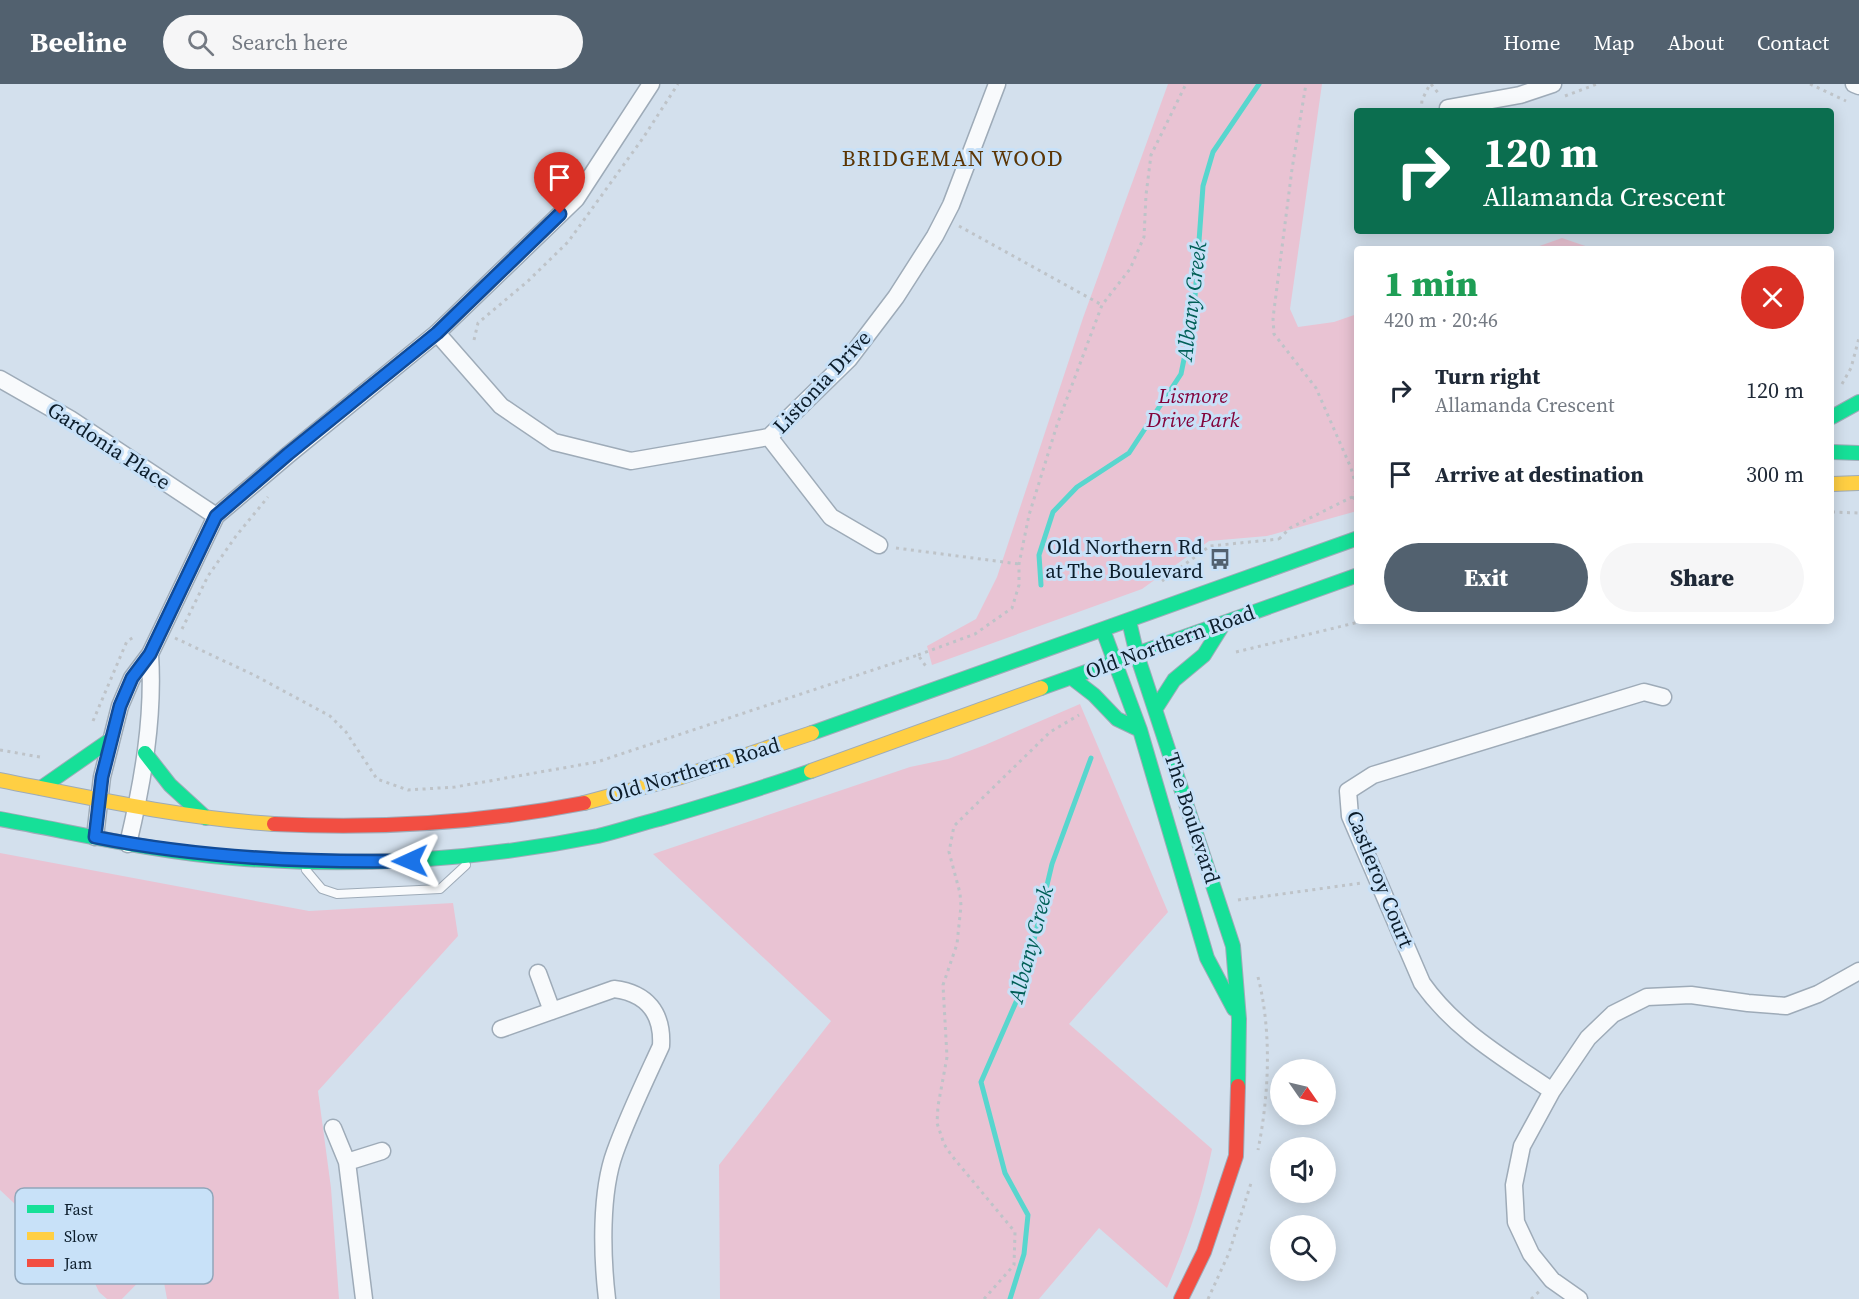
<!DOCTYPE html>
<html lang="en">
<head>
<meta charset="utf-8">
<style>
	body { margin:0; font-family:"Source Serif 4",serif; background:#f6f6f7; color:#1f2937; height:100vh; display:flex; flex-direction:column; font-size:22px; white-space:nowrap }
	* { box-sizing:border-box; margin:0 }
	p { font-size:20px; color:#747a83 }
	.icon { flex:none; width:33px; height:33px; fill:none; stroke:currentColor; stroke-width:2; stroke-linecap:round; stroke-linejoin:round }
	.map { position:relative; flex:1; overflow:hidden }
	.sheet { position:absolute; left:1354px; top:162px; width:480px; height:378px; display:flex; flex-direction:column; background:#fff; border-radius:6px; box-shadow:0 3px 15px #0003 }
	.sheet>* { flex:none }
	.hud { position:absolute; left:1354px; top:24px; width:480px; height:126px; border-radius:6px; box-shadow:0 3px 15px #0003; background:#0b6e4f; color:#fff; overflow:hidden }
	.needle { width:39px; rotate:124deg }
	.controls { position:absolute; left:1270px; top:975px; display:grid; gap:12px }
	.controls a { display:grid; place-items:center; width:66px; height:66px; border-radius:50%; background:#fff; box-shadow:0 3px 15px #0003; font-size:30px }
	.pin { position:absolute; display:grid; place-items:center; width:51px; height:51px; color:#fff; margin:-62px -26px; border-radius:50% 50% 50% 0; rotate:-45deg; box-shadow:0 0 6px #0007 }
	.pin .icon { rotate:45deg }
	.me { position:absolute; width:66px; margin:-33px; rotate:269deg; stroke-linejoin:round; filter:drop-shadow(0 0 4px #0008) }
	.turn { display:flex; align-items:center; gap:21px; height:126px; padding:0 30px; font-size:27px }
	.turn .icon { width:78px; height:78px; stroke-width:2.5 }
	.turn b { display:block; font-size:42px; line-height:51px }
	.round { display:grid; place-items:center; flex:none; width:63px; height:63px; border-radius:32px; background:#f6f6f7 }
	.summary { display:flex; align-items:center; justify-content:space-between; height:102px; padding:0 30px }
	h1 { font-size:36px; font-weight:800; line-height:45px; color:#1e9e55 }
	.action { display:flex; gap:12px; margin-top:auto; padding:12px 30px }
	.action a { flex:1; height:69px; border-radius:36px; background:#52616f; color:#fff; font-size:24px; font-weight:800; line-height:69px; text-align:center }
	.action a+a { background:#f6f6f7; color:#1f2937 }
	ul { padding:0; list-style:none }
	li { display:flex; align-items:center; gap:18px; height:84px; padding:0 30px }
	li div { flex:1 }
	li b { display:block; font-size:22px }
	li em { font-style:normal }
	header { display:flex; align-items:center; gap:36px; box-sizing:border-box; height:84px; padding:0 30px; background:#52616f; color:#fff }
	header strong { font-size:28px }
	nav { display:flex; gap:33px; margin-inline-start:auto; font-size:21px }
	.search { width:420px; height:54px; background:#f6f6f7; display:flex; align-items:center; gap:15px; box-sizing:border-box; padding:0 21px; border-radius:33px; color:#747a83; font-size:22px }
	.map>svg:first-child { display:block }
	.green { fill:#e9c3d3 }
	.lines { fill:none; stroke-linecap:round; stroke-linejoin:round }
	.stream { stroke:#58d6ce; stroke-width:5 }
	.lane-casing { stroke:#9eabb8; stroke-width:10 }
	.street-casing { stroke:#9eabb8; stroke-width:19 }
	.fast-casing { stroke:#9eabb8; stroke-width:16 }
	.slow-casing { stroke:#9eabb8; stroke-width:16 }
	.jam-casing { stroke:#9eabb8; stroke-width:16 }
	.path { stroke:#bec3c8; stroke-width:3; stroke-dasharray:3 4.5; stroke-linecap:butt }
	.lane { stroke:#f8fafc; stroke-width:8 }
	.street { stroke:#f8fafc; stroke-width:16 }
	.fast { stroke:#16e098; stroke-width:14 }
	.slow { stroke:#ffcf43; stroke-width:14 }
	.jam { stroke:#f24e42; stroke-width:14 }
	.route-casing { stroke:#114b97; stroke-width:15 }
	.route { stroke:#1a73e8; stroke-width:10 }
	.labels { text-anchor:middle; stroke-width:6; stroke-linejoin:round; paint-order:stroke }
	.street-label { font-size:21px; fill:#0c1d2b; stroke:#c8e1f8 }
	.park-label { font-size:21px; font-style:italic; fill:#83043b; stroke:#c8e1f8 }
	.poi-label { font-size:21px; fill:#0c1d2b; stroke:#c8e1f8; text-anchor:end }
	.neighbourhood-label { font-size:22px; letter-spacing:1.5px; fill:#5b3504; stroke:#c8e1f8 }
	.water-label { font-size:22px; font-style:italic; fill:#005f57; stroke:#c8e1f8 }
	.key { fill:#c8e1f8; stroke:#90a6ba; stroke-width:1.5 }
	.key-label { font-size:16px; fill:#0c1d2b }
</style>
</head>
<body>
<header>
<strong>Beeline</strong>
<div class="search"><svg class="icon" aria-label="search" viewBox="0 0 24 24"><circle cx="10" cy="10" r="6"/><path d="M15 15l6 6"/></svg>Search here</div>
<nav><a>Home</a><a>Map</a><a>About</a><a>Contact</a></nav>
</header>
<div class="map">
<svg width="1859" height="1215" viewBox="0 0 1859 1215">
	<rect width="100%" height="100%" fill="#d3e0ed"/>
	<!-- green -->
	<path class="green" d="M1168,0H1322L1290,225L1298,243L1334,238L1357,230V427L1267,452L1209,457L1142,505L932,581L927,562L976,535L997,493L1083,234Z
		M1562,154L1594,165H1531Z
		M1080,620L1168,828L1069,940L1212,1065C1202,1114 1187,1158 1167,1204L1099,1144L1039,1215H720L719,1081L831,937L653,770L910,683L948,675L985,661Z
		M0,769L309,827L453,819L458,852L318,1007L331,1104L339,1215H167L160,1176L122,1215H107L99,1208L91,1191L0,1106Z"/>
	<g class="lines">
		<!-- stream -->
		<path class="stream" d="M1041,501L1039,471L1053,428L1077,403L1129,369L1181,290L1194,226L1203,102L1213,68L1259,0
			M1010,1215L1024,1170L1028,1131L1005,1089L981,998L1023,902L1052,780L1091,674"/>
		<defs>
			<path id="lane" d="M306,786L322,805L337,810L440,805L466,781"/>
			<path id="street" d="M1854,0L1859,2
				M1448,24L1520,11L1553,0
				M437,249L501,322L554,358L631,377L769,353L849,275L896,213L935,152L951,121L997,0
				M0,295L70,335L216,432
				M769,353L831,433L879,461
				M95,753L102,693L120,622L132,594L150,570L216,432L288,371L437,249L576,115L651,0
				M128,760C143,697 154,634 150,570
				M538,889L552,927
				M501,945L614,905C647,909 663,929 661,962C645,997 628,1032 615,1068C600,1109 602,1172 607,1215
				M1552,1007C1504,974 1456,947 1422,899L1350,732L1348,707L1373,691L1644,608L1663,613
				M333,1044L347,1078L382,1067
				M347,1078L364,1215
				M1579,1215L1552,1196L1531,1170L1516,1138L1514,1101L1522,1062L1552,1007L1588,954L1613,930L1647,913L1691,911L1748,919L1786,922L1818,910L1859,887"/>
			<path id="fast" d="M1832,333L1859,318
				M1832,368L1859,369
				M1129,537L1137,571L1233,862L1239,935L1238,1002
				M1103,546L1140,646L1207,874L1234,925
				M1072,594L1094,611L1117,635L1140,646
				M1041,604L1358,491
				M1156,624L1174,596L1204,571L1224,539
				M812,649L1358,454
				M145,669L170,701L206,734
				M41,704L110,656
				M0,735C77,749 155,768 233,774C354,784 478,776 598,752C619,747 639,740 659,735C710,720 760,705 811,687"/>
			<path id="slow" d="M1832,400L1859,399
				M811,687L1041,604
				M0,696C91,714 181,734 274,740
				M584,719L681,693L812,649"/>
			<path id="jam" d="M274,740C377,745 482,739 584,719
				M1181,1215L1204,1168L1236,1072L1238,1002"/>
		</defs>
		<!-- lane casing -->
		<use href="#lane" class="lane-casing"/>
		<!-- street casing -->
		<use href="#street" class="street-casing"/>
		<!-- fast casing -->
		<use href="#fast" class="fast-casing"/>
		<!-- slow casing -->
		<use href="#slow" class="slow-casing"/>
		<!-- jam casing -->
		<use href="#jam" class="jam-casing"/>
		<!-- path -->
		<path class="path" d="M1431,0L1439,10
			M1810,0L1846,17
			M1565,12L1597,0
			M1421,27L1422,16L1430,0
			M959,142L1102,221
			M474,256L478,239L528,197L568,158L643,54L678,0
			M1842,300L1851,284L1859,254
			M1352,413L1358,417
			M1832,428L1859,429
			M1279,455L1290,444L1352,413L1357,405L1351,384L1316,304L1274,250L1273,234L1292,85L1306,0
			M896,464L1019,480
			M1162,497L1210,462L1279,455
			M182,545L208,492L236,452L268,413
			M175,554L254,591L330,632L346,648L377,695L408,706L455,703L597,678L918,571L927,584
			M1236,568L1363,537
			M918,571L975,550L1012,524L1019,501V480L1029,431L1057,341L1102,221L1130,185L1144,153L1146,111L1151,71L1186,0
			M93,637L127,557L136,552
			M0,666L40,673
			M1238,816L1362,799
			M1258,893C1272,948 1269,1011 1258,1066
			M984,1215L1014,1181L1015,1148L952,1072L944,1060L937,1039L938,1022L947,973L943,901L957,860L961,822L960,809L949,768L954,742L1050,648L1079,631
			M1208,1215L1229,1169L1252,1096
			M1531,1215L1541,1206"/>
		<!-- lane -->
		<use href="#lane" class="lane"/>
		<!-- street -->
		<use href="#street" class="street"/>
		<!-- fast -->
		<use href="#fast" class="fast"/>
		<!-- slow -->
		<use href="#slow" class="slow"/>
		<!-- jam -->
		<use href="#jam" class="jam"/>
	</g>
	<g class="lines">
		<defs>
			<path id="route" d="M410,777C304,779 199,774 95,753L102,693L120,622L132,594L150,570L216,432L288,370L437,249L560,130"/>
		</defs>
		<!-- route casing -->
		<use href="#route" class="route-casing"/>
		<!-- route -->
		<use href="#route" class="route"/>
	</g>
	<!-- icons -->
	<defs>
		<symbol id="bus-bare" viewBox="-9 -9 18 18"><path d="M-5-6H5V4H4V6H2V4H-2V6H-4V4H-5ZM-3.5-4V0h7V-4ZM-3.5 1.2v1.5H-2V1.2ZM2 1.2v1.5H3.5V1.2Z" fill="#52616f" stroke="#c8e1f8" stroke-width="2.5" paint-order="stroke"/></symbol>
	</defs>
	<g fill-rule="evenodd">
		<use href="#bus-bare" x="1205" y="460" width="30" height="30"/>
	</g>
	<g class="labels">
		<!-- street labels -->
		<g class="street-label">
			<text transform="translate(822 298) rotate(-47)" y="7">Listonia Drive</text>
			<text transform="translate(109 362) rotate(33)" y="7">Gardonia Place</text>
			<text transform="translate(1170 558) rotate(-20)" y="7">Old Northern Road</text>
			<text transform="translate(694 686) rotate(-17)" y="7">Old Northern Road</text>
			<text transform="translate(1192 734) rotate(72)" y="7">The Boulevard</text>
			<text transform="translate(1380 795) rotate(68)" y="7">Castleroy Court</text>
		</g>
		<!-- park labels -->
		<g class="park-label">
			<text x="1193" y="319">Lismore<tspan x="1193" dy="24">Drive Park</tspan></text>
		</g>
		<!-- poi labels -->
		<g class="poi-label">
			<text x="1203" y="470">Old Northern Rd<tspan x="1203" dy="24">at The Boulevard</tspan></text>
		</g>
		<!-- neighbourhood labels -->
		<g class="neighbourhood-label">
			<text x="953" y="82">BRIDGEMAN WOOD</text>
		</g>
		<!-- water labels -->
		<g class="water-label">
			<text transform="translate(1191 217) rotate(-83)" y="8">Albany Creek</text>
			<text transform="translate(1030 860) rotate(-75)" y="8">Albany Creek</text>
		</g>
	</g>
	<!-- legend -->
	<rect x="15" y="1104" width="198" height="96" rx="9" class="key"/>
	<rect x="27" y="1121" width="27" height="8" fill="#16e098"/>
	<rect x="27" y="1148" width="27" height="8" fill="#ffcf43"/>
	<rect x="27" y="1175" width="27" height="8" fill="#f24e42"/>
	<g class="key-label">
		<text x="64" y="1131">Fast</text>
		<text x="64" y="1158">Slow</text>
		<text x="64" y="1185">Jam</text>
	</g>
</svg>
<div class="controls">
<a><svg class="needle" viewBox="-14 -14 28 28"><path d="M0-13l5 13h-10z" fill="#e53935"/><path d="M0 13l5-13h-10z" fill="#747a83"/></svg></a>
<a><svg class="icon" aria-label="sound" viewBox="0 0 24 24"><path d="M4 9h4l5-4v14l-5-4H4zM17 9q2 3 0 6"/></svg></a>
<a><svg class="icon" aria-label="search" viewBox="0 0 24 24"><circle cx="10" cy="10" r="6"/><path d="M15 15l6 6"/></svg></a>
</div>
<div class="pin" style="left:560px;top:130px;background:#d93025"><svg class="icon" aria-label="arrive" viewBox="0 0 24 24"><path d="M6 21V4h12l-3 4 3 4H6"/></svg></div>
<svg class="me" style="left:410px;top:777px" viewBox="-20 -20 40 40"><path d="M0-17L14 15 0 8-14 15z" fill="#1a73e8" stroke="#fff" stroke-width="4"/></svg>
<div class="hud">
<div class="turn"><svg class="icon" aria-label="right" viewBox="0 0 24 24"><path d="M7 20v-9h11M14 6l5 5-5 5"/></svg><div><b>120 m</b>Allamanda Crescent</div></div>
</div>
<section class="sheet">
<div class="summary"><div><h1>1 min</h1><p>420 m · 20:46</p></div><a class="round" style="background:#d93025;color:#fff"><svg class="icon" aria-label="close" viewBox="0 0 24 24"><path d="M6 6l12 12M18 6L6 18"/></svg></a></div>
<ul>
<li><svg class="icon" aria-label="right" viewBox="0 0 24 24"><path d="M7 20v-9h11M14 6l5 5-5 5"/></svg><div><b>Turn right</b><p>Allamanda Crescent</p></div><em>120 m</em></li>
<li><svg class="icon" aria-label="arrive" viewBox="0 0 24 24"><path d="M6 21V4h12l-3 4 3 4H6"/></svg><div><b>Arrive at destination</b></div><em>300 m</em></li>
</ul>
<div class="action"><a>Exit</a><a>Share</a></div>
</section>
</div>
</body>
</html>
